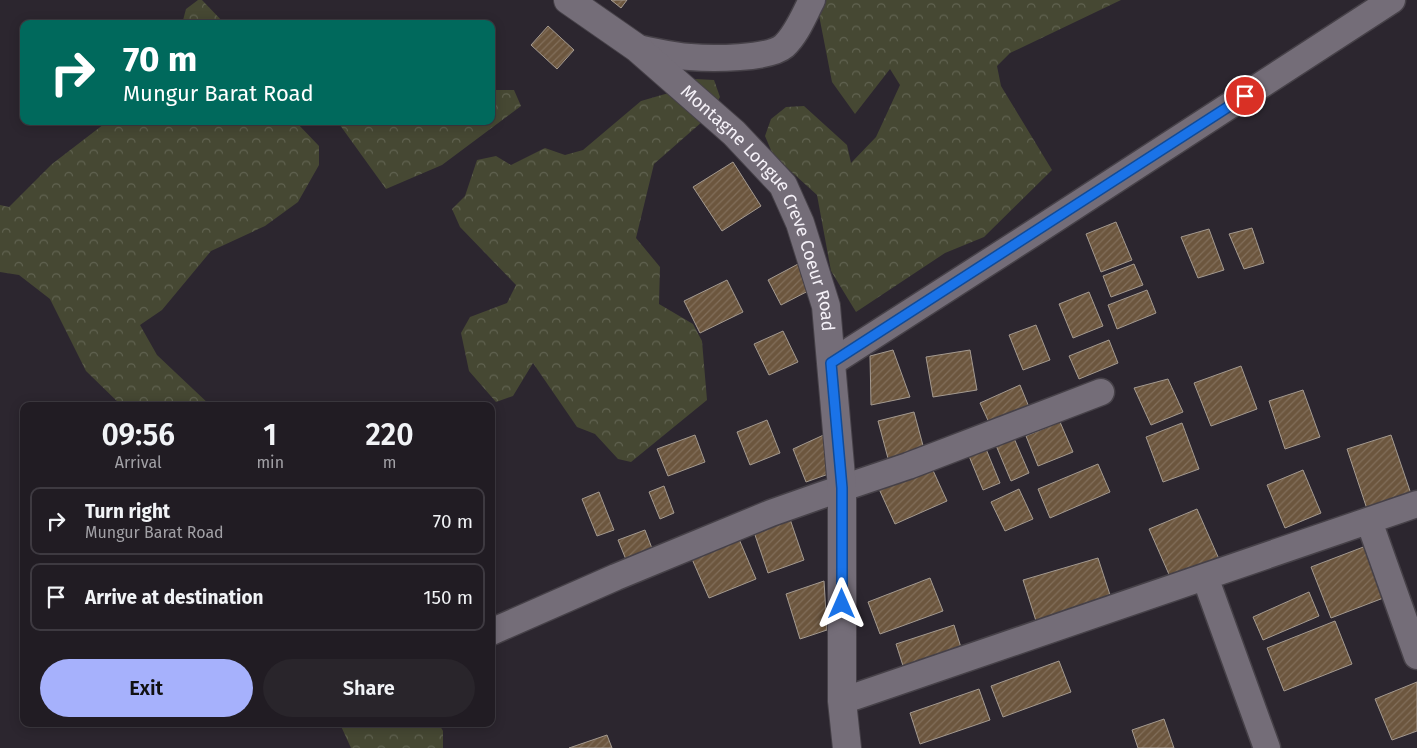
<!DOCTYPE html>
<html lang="en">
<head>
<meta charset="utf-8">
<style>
	body { margin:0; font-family:"Fira Sans",sans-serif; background:#29252b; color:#f1f3f6; height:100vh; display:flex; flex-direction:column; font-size:19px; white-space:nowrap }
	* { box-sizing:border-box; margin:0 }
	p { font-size:16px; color:#a2a1a6 }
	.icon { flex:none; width:28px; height:28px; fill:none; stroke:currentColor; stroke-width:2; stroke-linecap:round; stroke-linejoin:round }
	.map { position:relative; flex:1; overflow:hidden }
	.drawer { position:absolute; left:20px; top:402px; width:475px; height:325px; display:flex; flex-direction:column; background:#211c23; border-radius:10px; box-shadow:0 2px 12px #0003,0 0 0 1px #3e3a41 }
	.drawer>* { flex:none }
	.guide { position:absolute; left:20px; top:20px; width:475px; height:105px; border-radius:10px; box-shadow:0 2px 12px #0003,0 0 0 1px #3e3a41; background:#00695c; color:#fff; overflow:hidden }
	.pin { position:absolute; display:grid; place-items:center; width:42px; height:42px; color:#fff; margin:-21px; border:2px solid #fff; border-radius:50%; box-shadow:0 1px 5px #0007 }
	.me { position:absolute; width:55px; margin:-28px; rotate:0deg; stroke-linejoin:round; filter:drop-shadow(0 0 4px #0008) }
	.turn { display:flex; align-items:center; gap:18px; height:105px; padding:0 20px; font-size:22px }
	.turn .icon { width:65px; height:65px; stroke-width:2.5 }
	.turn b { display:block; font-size:35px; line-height:42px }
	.eta { display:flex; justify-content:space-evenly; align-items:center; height:85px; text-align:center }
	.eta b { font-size:30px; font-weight:600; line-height:35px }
	.action { display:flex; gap:10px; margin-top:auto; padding:10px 20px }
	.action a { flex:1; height:58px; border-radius:30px; background:#a6b1fc; color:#111; font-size:20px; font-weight:600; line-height:58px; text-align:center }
	.action a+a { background:#29252b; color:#f1f3f6 }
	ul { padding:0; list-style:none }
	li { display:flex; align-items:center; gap:15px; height:68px; margin:0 10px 8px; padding:0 10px; border:2px solid #3e3a41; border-radius:10px }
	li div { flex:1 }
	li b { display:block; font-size:19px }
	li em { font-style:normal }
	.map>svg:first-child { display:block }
	.forest { fill:url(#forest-crowns) }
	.building { fill:url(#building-hatch); stroke:#a49a90 }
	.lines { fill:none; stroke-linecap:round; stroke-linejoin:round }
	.minor-casing { stroke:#464148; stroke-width:29 }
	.secondary-casing { stroke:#464148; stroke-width:30 }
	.minor { stroke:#746d78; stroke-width:26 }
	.secondary { stroke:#746d78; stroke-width:28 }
	.route-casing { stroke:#114b97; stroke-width:12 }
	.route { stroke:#1a73e8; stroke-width:9 }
	.labels { text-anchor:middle; stroke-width:4; stroke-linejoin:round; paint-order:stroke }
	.street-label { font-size:18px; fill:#f5f1f8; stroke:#221c25 }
</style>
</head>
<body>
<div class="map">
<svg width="1417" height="748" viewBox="0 0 1417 748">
	<defs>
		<pattern id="forest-crowns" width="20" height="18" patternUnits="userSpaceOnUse" patternTransform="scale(1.25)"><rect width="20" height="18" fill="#464833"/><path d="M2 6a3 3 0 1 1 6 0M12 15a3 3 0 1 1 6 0" fill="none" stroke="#616351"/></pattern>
		<pattern id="building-hatch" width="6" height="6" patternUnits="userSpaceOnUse" patternTransform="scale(1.25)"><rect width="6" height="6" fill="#6c563e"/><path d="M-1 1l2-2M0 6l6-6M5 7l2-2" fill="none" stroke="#826f5b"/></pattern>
	</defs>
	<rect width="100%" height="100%" fill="#2c262f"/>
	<!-- forest -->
	<path class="forest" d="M198,0H202L225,24H182L186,9Z
		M823,0H1121L1010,53L997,66L1001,86L1052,170L984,237L945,253L856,312L831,271L817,195L773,155L765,136L771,119L786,107L804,106L847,145L851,163L876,137L900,85L890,69L855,114L832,82L817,5Z
		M695,79L714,80L720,97L711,114L654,164L636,238L660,267L659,304L693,324L702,341L707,400L631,462L618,459L595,434L577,427L533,363L513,396L496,402L469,371L461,333L470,317L507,303L516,285L460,227L452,209L465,196L477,160L496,156L511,165L545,148L565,155L583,150L641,101L679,90Z
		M491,90H514L521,106L442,165L386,189L337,121H491Z
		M108,121H295L319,146V165L298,202L265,226L211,251L162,310L140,325L157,355L211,406H122L86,371L50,299L19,275L0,272V205L9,207L52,164Z
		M340,724H439L443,731V748H351Z"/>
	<!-- building -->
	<path class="building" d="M611,0H627L621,8Z
		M548,26L574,50L557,69L531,45Z
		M733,162L761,206L722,231L693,187Z
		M1116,222L1132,260L1101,272L1086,234Z
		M1252,228L1264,263L1244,269L1229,234Z
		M1209,229L1224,270L1198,278L1181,237Z
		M800,263L814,288L781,305L768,280Z
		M1134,264L1143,285L1111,297L1103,276Z
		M727,280L743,312L700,333L684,301Z
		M1147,290L1156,313L1117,329L1108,305Z
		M1089,292L1103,326L1073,338L1059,304Z
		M1036,325L1050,360L1023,370L1009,335Z
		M783,331L798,362L769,375L754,344Z
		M1109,340L1118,363L1079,379L1069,356Z
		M893,350L910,397L871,405L870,356Z
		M970,350L977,390L933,397L926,357Z
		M1241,366L1257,409L1211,426L1194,383Z
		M1168,379L1183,412L1151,425L1134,388Z
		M1020,385L1031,412L992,429L980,403Z
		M1303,390L1320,437L1285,449L1269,401Z
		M914,412L925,453L889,462L878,421Z
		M767,420L780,453L750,465L737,432Z
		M1060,422L1073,452L1038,466L1026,436Z
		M1182,423L1199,469L1163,482L1146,437Z
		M828,433L837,471L806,482L793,449Z
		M695,435L705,462L668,476L657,449Z
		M1391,435L1411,494L1367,509L1347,449Z
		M1013,436L1029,473L1011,481L995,443Z
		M986,449L1000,483L983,490L969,456Z
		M1098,464L1110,492L1050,518L1038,489Z
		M931,466L947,501L895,524L879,489Z
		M1303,470L1321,513L1285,528L1267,485Z
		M664,486L674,513L660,519L649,492Z
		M1019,489L1033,519L1005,531L991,502Z
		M599,492L614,530L597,536L582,499Z
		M1197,509L1219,559L1171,579L1149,529Z
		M790,519L804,560L768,573L754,532Z
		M645,530L653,551L627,562L618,540Z
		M739,539L756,579L709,598L692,559Z
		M1366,546L1386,597L1331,618L1311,567Z
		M1098,558L1112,601L1037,624L1023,580Z
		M930,578L943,611L880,634L868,602Z
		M824,581L827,630L800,639L786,594Z
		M1309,592L1319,616L1263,640L1253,617Z
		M1335,621L1352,664L1284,691L1267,648Z
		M954,625L963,654L905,672L896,644Z
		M1059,661L1071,692L1003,717L991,686Z
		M1417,682V731L1392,740L1375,699Z
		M979,689L990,720L920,744L910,713Z
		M1164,719L1174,748H1138L1132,730Z
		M607,735L612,748H569Z"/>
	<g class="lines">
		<defs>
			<path id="minor" d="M637,48C654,51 672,56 690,57C711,59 769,59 784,46C797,34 804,15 812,0
				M831,363L1032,234L1392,0
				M1369,521L1417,656
				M1205,577L1267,748
				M491,632L616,577L771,513L822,495L908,466L1101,392
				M842,701L1417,504"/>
			<g id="secondary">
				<path id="s1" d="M568,0L637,48L734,133L783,185L800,223L826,306L831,363L842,488V701L847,748"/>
			</g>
		</defs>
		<!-- minor casing -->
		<use href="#minor" class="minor-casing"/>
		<!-- secondary casing -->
		<use href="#secondary" class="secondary-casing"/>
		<!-- minor -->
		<use href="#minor" class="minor"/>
		<!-- secondary -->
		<use href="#secondary" class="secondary"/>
	</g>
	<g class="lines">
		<defs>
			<path id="route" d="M842,604V488L831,363L1245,96"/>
		</defs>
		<!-- route casing -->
		<use href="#route" class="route-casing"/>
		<!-- route -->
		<use href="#route" class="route"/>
	</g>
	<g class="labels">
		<!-- street labels -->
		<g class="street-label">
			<text dy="6" stroke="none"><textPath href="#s1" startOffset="292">Montagne Longue Creve Coeur Road</textPath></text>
		</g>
	</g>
</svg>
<div class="pin" style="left:1245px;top:96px;background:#d93025"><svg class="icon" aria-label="arrive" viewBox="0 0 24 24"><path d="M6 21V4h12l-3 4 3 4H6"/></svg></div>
<svg class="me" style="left:842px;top:604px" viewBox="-20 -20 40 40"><path d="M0-17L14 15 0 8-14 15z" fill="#1a73e8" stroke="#fff" stroke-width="4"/></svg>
<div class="guide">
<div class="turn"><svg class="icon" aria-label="right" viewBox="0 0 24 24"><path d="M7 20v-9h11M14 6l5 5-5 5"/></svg><div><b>70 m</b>Mungur Barat Road</div></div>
</div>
<section class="drawer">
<div class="eta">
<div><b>09:56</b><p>Arrival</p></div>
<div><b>1</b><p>min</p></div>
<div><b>220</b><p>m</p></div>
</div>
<ul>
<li><svg class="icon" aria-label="right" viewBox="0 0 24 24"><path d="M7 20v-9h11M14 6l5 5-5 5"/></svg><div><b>Turn right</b><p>Mungur Barat Road</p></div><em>70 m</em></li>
<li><svg class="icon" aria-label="arrive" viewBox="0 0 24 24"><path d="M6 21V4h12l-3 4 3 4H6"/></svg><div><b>Arrive at destination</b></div><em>150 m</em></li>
</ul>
<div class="action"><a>Exit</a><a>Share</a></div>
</section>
</div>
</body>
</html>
